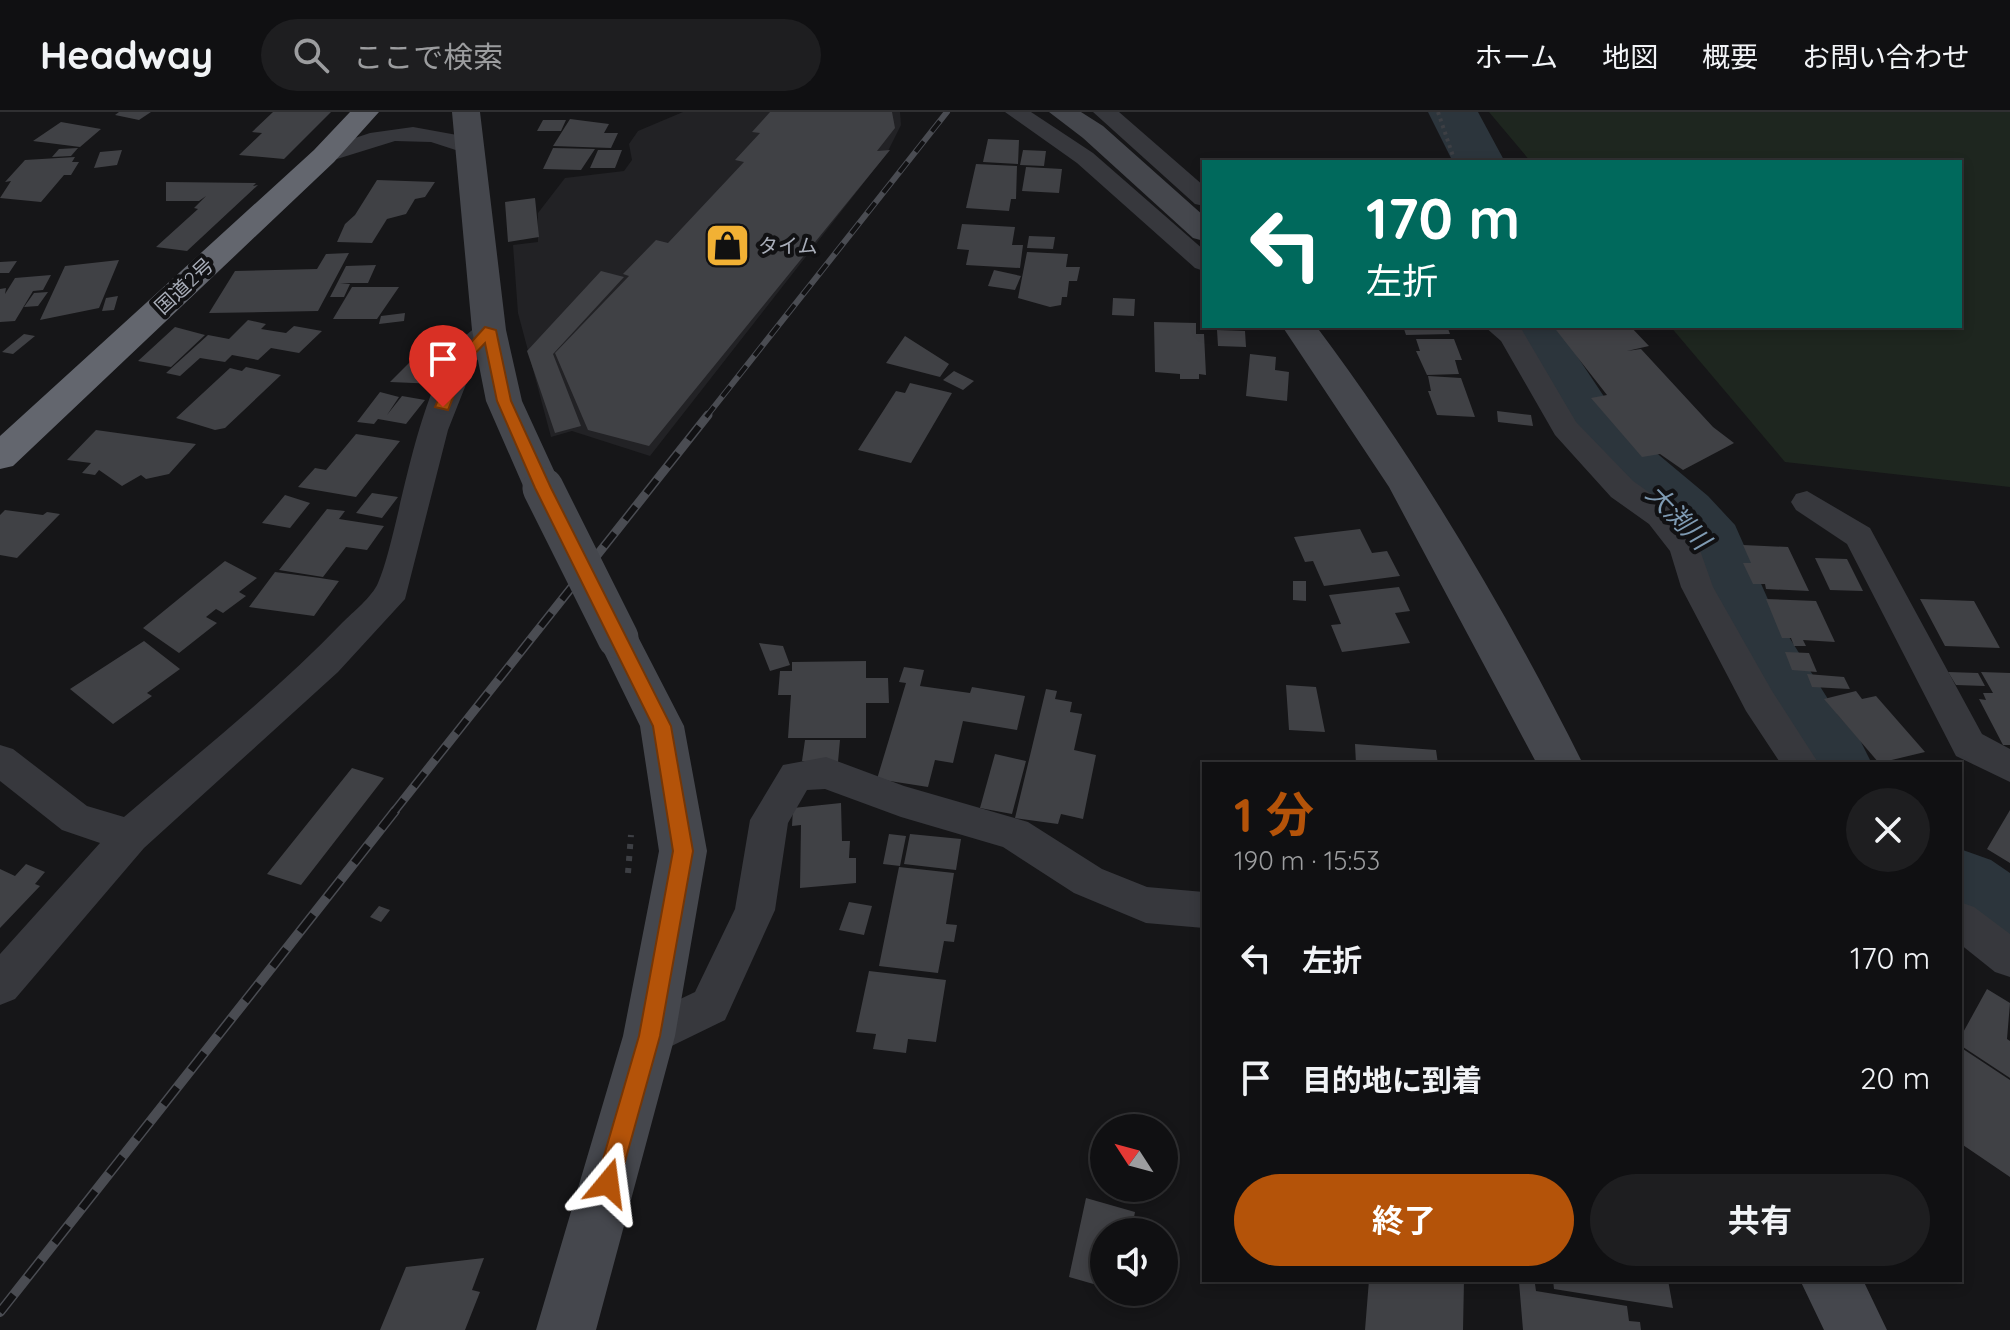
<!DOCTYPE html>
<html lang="ja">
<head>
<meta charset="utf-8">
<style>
	body { margin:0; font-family:Quicksand,"Noto Sans JP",sans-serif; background:#1e1e20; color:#f1f3f6; height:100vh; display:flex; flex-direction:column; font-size:30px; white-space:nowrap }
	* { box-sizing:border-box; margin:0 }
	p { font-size:26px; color:#9c9d9f }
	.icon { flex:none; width:44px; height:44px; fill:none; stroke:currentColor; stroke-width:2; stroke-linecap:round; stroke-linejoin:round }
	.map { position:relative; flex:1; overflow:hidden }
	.side { position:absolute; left:1202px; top:650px; width:760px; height:520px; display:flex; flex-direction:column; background:#101012; border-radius:0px; box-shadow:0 4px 12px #0003,0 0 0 2px #303032 }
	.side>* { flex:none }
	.guide { position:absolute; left:1202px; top:48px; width:760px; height:168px; border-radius:0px; box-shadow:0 4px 12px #0003,0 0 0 2px #303032; background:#00695c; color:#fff; overflow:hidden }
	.needle { width:52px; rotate:306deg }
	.buttons { position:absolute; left:1090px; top:1002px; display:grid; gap:16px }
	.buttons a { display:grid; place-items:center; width:88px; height:88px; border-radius:50%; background:#101012; box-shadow:0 4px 12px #0003,0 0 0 2px #303032; font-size:40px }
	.pin { position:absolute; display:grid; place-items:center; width:68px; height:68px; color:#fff; margin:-82px -34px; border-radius:50% 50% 50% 0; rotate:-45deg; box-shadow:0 0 8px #0007 }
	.pin .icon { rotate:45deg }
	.me { position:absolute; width:88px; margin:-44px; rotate:16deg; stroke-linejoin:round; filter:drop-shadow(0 0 6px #0008) }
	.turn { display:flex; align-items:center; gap:28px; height:168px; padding:0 32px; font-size:36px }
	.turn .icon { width:104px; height:104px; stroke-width:2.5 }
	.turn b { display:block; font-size:56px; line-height:68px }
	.round { display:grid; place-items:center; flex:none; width:84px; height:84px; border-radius:42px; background:#1e1e20 }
	.headline { display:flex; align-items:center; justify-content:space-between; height:136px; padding:0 32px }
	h1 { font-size:48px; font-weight:700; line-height:60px; color:#b45309 }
	.primary-button { display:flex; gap:16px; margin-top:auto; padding:16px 32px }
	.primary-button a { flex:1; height:92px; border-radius:48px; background:#b45309; color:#fff; font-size:32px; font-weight:700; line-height:92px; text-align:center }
	.primary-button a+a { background:#1e1e20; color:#f1f3f6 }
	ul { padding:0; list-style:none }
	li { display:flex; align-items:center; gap:24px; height:120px; padding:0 32px }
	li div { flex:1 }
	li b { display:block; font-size:30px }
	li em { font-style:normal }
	header { display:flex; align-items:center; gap:48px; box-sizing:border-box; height:112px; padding:0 40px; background:#101012; border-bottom:2px solid #303032 }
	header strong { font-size:38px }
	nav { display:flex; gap:44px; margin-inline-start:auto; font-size:28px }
	.search { width:560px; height:72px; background:#1e1e20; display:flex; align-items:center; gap:20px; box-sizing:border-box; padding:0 28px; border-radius:44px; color:#9c9d9f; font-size:30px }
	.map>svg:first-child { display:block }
	.built { fill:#222225 }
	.green { fill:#1e261f }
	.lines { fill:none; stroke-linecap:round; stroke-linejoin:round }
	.river { fill:#2c353c; fill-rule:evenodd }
	.building { fill:#404145 }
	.path-far1 { stroke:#3d3f44; stroke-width:4; stroke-dasharray:3 4; stroke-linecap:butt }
	.path { stroke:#3d3f44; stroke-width:6; stroke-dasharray:5 7; stroke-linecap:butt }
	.street { fill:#37383d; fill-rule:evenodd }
	.secondary { fill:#45474d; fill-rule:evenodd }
	.highway { fill:#63666e; fill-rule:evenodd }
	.rail-far2-casing { stroke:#4a4c52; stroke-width:6 }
	.rail-far1-casing { stroke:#4a4c52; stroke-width:9 }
	.rail-casing { stroke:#4a4c52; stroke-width:10 }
	.rail-far2 { stroke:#111113; stroke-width:4; stroke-dasharray:13; stroke-linecap:butt }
	.rail-far1 { stroke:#111113; stroke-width:6; stroke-dasharray:17; stroke-linecap:butt }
	.rail { stroke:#111113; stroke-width:7; stroke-dasharray:22; stroke-linecap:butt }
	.secondary-bridge { stroke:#45474d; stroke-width:41 }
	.route { fill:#b45309; stroke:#753606; stroke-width:2 }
	.labels { text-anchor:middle; stroke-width:8; stroke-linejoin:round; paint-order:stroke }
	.far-poi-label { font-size:20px; fill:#a8adb8; stroke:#111113; text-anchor:start }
	.far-street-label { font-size:20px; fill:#a8adb8; stroke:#111113 }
	.water-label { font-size:26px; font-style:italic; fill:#7f9bb3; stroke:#111113 }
</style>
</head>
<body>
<header>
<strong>Headway</strong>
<div class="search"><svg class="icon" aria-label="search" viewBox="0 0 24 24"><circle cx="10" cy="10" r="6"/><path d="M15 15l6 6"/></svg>ここで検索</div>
<nav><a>ホーム</a><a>地図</a><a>概要</a><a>お問い合わせ</a></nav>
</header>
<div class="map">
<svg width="2010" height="1218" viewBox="0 0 2010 1218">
	<rect width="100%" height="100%" fill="#161618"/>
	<!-- built -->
	<path class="built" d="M683,0H900L901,13L887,41L650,344L572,319L551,325L518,201L513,133L538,130V101L565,66L624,59L632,48L629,32L638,19Z"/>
	<!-- green -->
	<path class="green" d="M1489,0H2010V375L1785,350L1670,214H1960V50H1531Z"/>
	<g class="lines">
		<!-- river -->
		<path class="river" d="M1428,0H1478L1505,50H1453Z
			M1497,214H1557L1623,313L1708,384L1735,413L1774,501L1838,603L1860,628L1872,652H1783L1702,508L1678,441L1658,418L1577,345Z
			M1960,737L1991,748L2010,761V854L1978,842L1960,828Z"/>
	</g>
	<!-- building -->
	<path class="building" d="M119,0H151L139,8L115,3Z
		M273,0H331L284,47L239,43L262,21L252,20Z
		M770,0H892L895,16L877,39L890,38L649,334L588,318L555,241L629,164L623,162L656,128L668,131L744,50L735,48L760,21L752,20Z
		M570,7L609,12L604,21H618L611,36L553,34Z
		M543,8H566L561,19H537Z
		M61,10L101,17L80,35L33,29Z
		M988,27L1019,28L1018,52L983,50Z
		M78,36L71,44L52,45L59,37Z
		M553,36L595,37L581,58L543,57Z
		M122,38L117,53L94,56L100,40Z
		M598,38H622L615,56H590Z
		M1023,38L1046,39L1044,54L1020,53Z
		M75,45L72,50H79L71,63H64L41,90L0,86L11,69L5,70L25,48Z
		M976,52L1017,54L1016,87H1011L1009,99L966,96Z
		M1026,55L1062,57L1059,81L1022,79Z
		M377,68L435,70L425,85L415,87L406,102L387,107L372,131L337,130L345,112L355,103Z
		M166,70L256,71L253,74L258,73L187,139L156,135L198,97L194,96L206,84L199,89H166Z
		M535,86L539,125L508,130L505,90Z
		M962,112L1015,115L1012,133H1023L1020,156L966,153L969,138L957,137Z
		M1029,124L1055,125L1053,137L1027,136Z
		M1027,140L1068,142L1066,155H1080L1077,169H1069L1067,185H1062L1061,193L1050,195L1018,186Z
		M349,141L318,199L209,201L235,159L317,157L326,142Z
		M119,148L99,196L40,208L65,154Z
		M17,149L9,161H0V150Z
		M376,153L368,171H340L350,172L344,185H330L346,154Z
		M994,158L1021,164L1015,178L988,174Z
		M601,159L624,165L553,242L581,314L555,321L527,239Z
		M51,163L43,178L33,179L15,209L0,210V177L6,176L5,182L15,166Z
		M352,175H399L377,207H333Z
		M48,180L38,194L24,195L34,181Z
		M118,184L114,198L102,199L106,186Z
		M1113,186L1135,187L1134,204L1112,203Z
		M405,201L404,209L379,212L381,204Z
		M248,208L266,212L261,217L286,221L294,214L322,219L299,241L271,236L258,248L232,243L225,250L200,246L180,264L166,261L208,223L229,227Z
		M1154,210L1196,211V222H1204L1206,263L1199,262V267H1180V262L1155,260Z
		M1403,214H1447L1450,222L1406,223Z
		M1553,214H1630L1649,234L1627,239L1641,237L1713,315L1734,331L1683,358L1660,342L1642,345L1591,286L1607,283Z
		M175,215L205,223L171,255L138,249Z
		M1217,218L1245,219L1246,235L1218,234Z
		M439,221L444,226L437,256H441L438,272L390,270Z
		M24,222L35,224L13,242L2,240Z
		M905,224L949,252L940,265L886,251Z
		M1416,227H1454L1462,248H1455L1459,262L1427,263L1416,239H1420Z
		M1250,242L1276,245L1275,258L1289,260L1287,289L1246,284Z
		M246,255L281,263L225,316L215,318L176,306L230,256L242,259Z
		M954,259L974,269L963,278L943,268Z
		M1428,264L1461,266L1475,305L1437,303L1428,279H1431Z
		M910,271L952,281L911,351L858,338L896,279L905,281Z
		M380,280L399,285L387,303L402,284L425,288L406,312L378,307L374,312L357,310Z
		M1497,299L1531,303L1533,314L1498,310Z
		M96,318L196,332L169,362L146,367L141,363L122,374L99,358L95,363L82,361L91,351L67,348Z
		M356,322L400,329L356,385L298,375L315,356L326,358Z
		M372,381L398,385L382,406L356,401Z
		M285,383L310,391L290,416L262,411Z
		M327,397L345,399L339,407L384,414L367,438L346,435L323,465L279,458Z
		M5,398L43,403L47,400L60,402L17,446L0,443V403Z
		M1360,417L1372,441L1387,439L1400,464L1324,474L1313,449L1305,450L1294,425Z
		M1743,433L1788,435L1809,479L1766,477L1765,472H1753L1743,451H1751Z
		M1815,446L1847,447L1863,479L1830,478Z
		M225,449L257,466L239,480L246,484L223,501L216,497L206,505L217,511L179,541L143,516Z
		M275,460L320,466L339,469L314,504L249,495Z
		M1293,469H1306V489L1293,488Z
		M1399,475L1410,499L1395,501L1410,531L1342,540L1331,513L1341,512L1329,483Z
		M1766,487L1816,489L1835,530L1803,528L1806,534H1794L1791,526H1782Z
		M1920,487L1974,489L2000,536L1945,534Z
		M144,529L180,557L147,581L152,584L113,612L70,577Z
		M759,531L783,534L790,553L770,559Z
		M1785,540L1809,541L1817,560L1792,558Z
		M866,549V566H888L889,591H866V626H788L791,583H778L780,559H792V550Z
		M904,555L924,558L920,574L970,581L972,575L1025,584L1017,618L963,609L953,651L935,648L928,675L877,667L906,571L899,570Z
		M1948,560L1978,561L1985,574L1956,573Z
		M1981,560L2010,561V633H2003L1979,587L1986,588L1983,581H1993Z
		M1807,562L1844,565L1850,577L1812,575Z
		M1286,573L1316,575L1325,620L1289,618Z
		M1046,577L1057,579L1055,587L1072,590L1070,600L1082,602L1074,638L1096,643L1083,707L1061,702L1058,712L1015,706Z
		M1856,579L1862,587L1876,584L1925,640L1879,651L1824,587Z
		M805,628H840L838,650L802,649Z
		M1355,632L1436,638L1438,652H1356Z
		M995,642L1026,649L1012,702L980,696Z
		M352,656L384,666L301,773L267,762Z
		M841,691L842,729H850L849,746H856V771L800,776L801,713L792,714L793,696Z
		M2010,698V751L1987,737Z
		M889,722L906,724L900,754L883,752Z
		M910,722L961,727L956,758L904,752Z
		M26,752L45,760L35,772L40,774L0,816V757L15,764Z
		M899,755L954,761L946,812L957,813L954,830L944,829L938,861L879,854Z
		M849,790L872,794L864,823L839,818Z
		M379,794L390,798L381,810L370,805Z
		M869,859L946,868L936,930L908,927L906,941L873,937L876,922L856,920Z
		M1987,877L2010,891L2007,927L2010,929V966L1960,933V926Z
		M1960,935L2010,968V1065L1960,1031Z
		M1086,1086L1135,1100L1131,1120H1104V1175L1069,1165Z
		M484,1146L472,1178L480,1180L465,1218H380L406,1155Z
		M1369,1168H1464L1463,1218H1365Z
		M1553,1168H1668L1673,1196L1554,1177Z
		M1519,1170L1535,1172L1536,1179L1627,1194L1629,1209L1640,1210L1641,1218H1523Z"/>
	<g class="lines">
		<!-- path-far1 -->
		<path class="path-far1" d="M1438,0L1455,50"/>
		<!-- path -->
		<path class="path" d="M628,761L631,723"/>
		<!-- street -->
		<path class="street" d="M1005,0H1031L1093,41L1204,138V159L1195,156L1077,51Z
			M1093,0H1119L1204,74V94L1195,92Z
			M413,15L457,23L480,35L468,42L431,30L395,29L324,51L312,44L316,39L370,21Z
			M489,210L499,212L503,218L474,252L448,318L405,487L338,560L144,736L15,887L0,893V842L100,731L62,718L0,669V633L13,637L87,694L124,705C197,642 275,581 342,511C353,500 372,485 378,471C403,414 420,227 489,210Z
			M1484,214H1516L1522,218L1576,310L1633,369L1671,396L1696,427L1713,475L1772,579L1819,652H1781L1746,599L1681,475L1670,439L1649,412L1611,385L1555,323L1501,229Z
			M1807,379L1870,416L1982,622L2010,637V670L1956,644L1847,432L1796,398L1791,390L1796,382Z
			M826,645L904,674L1028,710L1102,757L1147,775L1204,780V816L1146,811L1074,781L1003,735L901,705L825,677L807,678L788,711L775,798L725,908L649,945L634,939L627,924L634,909L695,880L735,797L750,708L783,653Z
			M1960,790L1974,795L2010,822V865L1995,860L1960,832Z"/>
		<!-- secondary -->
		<path class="secondary" d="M452,0H480L506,218L522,289L562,376L556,385L543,389L530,385L524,376L486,289L472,218Z
			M1049,0H1081L1103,14L1204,104V129L1193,126L1083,26Z
			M1282,214H1316C1418,350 1507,500 1583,652H1537L1389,375Z
			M618,510L633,515L684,614L707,739L675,924L596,1218H536L623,924L659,739L640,614L597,526L603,515Z
			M1800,1168H1863L1887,1218H1824Z"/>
		<!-- highway -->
		<path class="highway" d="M350,0H379L334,50L13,354L0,357V324L314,38Z"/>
		<defs>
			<path id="rail-far2" d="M706,305L947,0"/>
			<path id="rail-far1" d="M393,701L708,303"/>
			<path id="rail" d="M0,1200L395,699"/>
		</defs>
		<!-- rail-far2 casing -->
		<use href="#rail-far2" class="rail-far2-casing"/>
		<!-- rail-far1 casing -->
		<use href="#rail-far1" class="rail-far1-casing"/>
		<!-- rail casing -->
		<use href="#rail" class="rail-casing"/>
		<!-- rail-far2 -->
		<use href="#rail-far2" class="rail-far2"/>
		<!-- rail-far1 -->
		<use href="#rail-far1" class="rail-far1"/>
		<!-- rail -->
		<use href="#rail" class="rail"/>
		<!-- secondary-bridge -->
		<path class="secondary-bridge" d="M543,376L618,526"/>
	</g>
	<!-- route -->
	<path class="route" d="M485,215L496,218L511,289L551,376L671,614L693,739L660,924L619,1071L616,1079L608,1083L599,1079L596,1071L639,924L673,739L653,614L535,376L497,289L485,231L467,250L448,298L435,295L454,249Z"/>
	<!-- icons -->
	<defs>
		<symbol id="shop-square" viewBox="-11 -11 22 22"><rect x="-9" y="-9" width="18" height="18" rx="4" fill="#f2b134" stroke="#111113"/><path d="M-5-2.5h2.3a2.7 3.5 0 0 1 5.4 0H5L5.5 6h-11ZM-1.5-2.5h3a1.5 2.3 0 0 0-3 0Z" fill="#111"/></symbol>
	</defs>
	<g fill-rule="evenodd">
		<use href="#shop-square" x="702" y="108" width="51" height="51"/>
	</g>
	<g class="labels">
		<!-- far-poi labels -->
		<g class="far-poi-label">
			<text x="758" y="141">タイム</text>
		</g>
		<!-- far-street labels -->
		<g class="far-street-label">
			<text transform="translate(184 174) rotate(-43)" y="7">国道2号</text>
		</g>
		<!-- water labels -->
		<g class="water-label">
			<text transform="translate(1678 405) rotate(46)" y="9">大渕川</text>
		</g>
	</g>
</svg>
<div class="buttons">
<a><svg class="needle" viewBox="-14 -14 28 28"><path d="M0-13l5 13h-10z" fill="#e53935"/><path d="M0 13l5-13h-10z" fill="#9c9d9f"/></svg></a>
<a><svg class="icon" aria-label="sound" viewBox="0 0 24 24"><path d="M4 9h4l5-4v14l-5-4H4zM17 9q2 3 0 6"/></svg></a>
</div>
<div class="pin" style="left:443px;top:295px;background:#d93025"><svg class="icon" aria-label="arrive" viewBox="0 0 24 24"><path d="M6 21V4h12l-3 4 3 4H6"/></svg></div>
<svg class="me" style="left:608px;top:1071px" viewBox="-20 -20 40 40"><path d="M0-17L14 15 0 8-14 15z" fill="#b45309" stroke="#fff" stroke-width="4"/></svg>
<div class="guide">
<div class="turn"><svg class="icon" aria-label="left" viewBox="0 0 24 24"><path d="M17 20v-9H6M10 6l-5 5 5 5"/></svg><div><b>170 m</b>左折</div></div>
</div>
<section class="side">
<div class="headline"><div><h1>1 分</h1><p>190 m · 15:53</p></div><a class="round"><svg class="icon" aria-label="close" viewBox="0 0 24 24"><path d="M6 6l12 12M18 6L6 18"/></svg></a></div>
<ul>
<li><svg class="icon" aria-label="left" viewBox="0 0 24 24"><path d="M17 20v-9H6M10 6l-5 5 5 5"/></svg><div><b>左折</b></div><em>170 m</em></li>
<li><svg class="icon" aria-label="arrive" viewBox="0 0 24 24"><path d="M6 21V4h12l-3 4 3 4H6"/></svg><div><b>目的地に到着</b></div><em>20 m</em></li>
</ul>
<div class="primary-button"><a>終了</a><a>共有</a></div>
</section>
</div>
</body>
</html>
